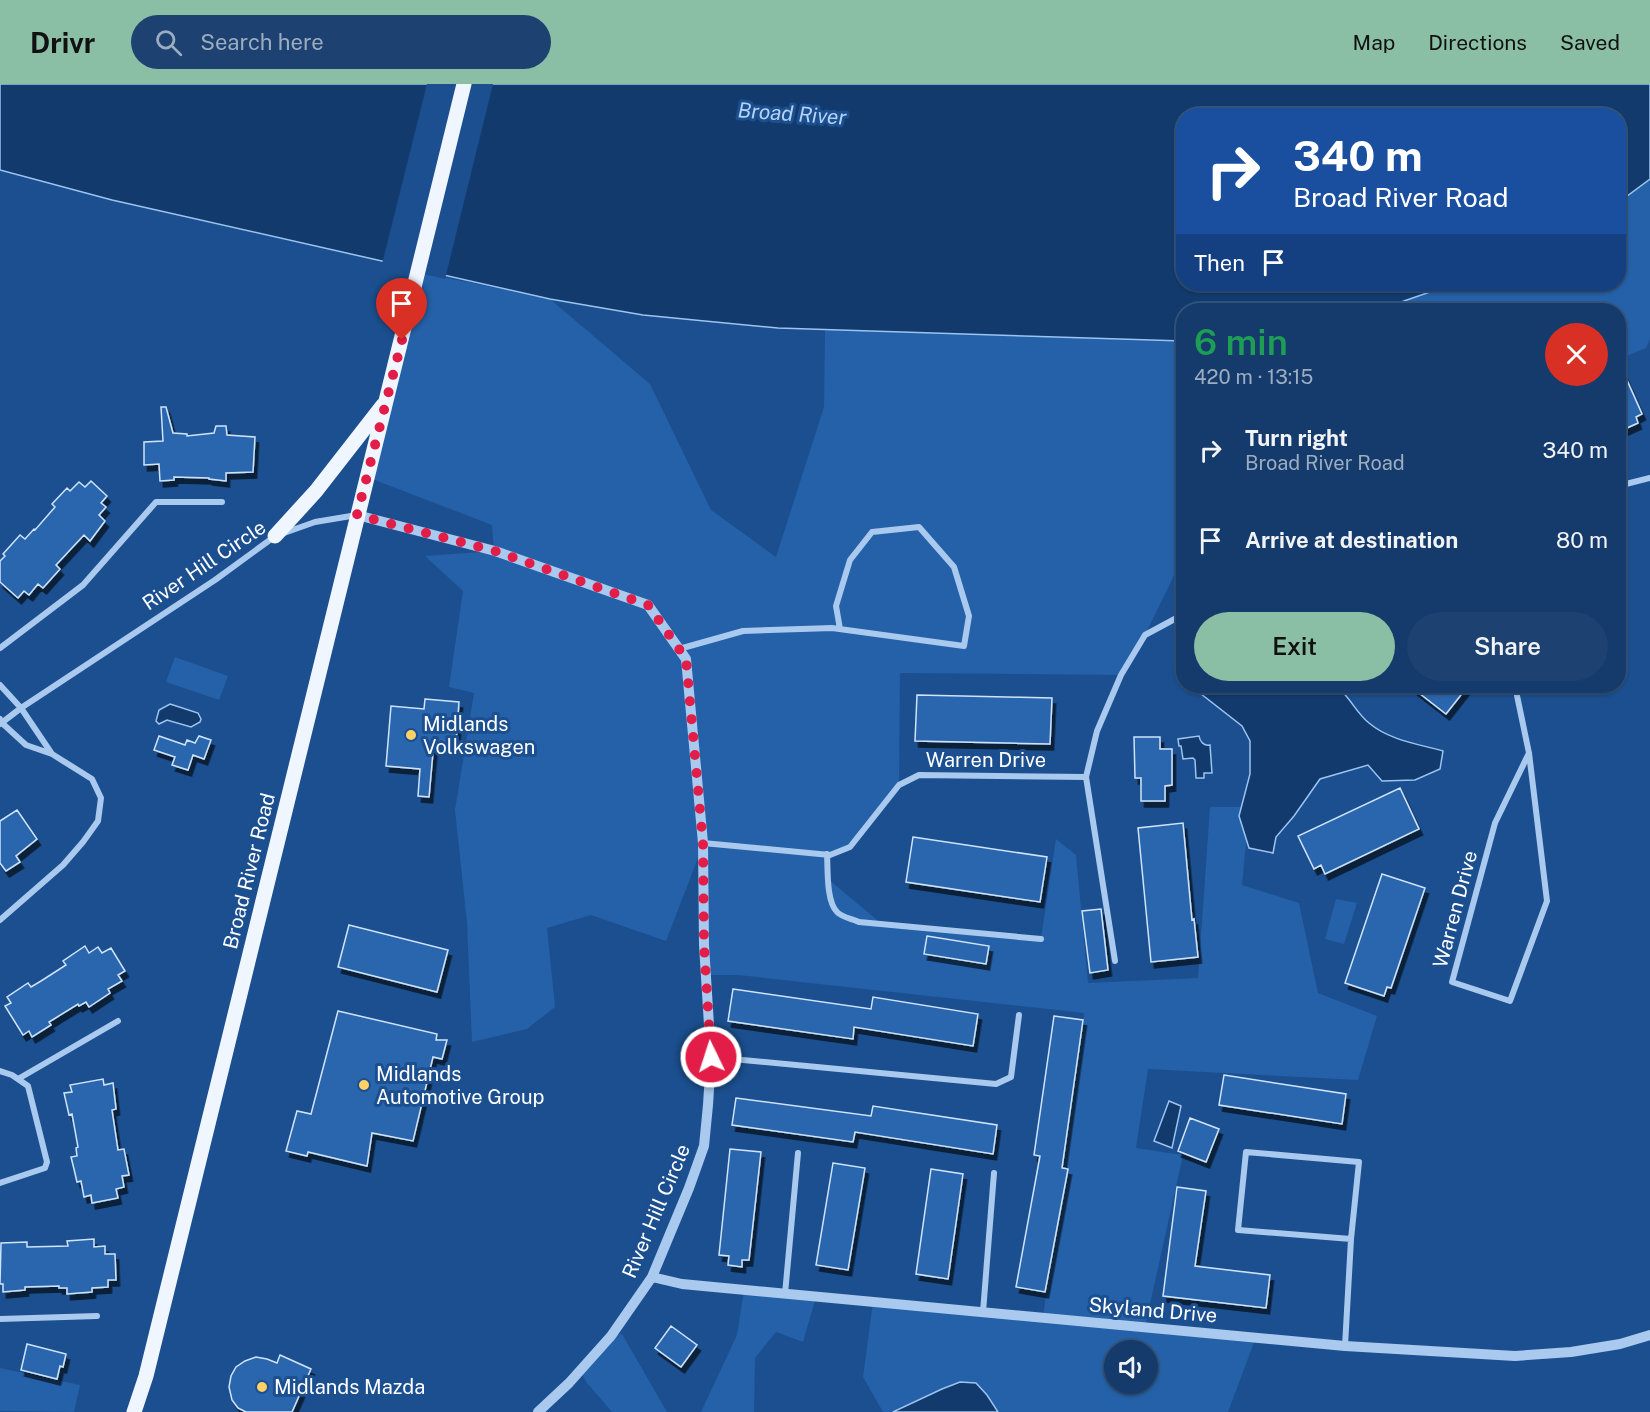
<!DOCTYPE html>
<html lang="en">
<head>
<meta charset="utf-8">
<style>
	body { margin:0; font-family:"Public Sans",sans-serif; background:#1d4271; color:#f1f3f6; height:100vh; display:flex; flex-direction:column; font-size:22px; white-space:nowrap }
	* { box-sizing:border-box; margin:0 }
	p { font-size:20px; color:#9dadc1 }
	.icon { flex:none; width:33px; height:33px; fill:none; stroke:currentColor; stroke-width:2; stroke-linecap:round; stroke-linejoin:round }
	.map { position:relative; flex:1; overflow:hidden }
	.panel { position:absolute; left:1176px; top:219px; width:450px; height:390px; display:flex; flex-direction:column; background:#143b6b; border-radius:24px; box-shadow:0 2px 4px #0004,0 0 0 2px #33557e }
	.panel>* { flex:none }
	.hud { position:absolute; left:1176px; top:24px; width:450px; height:183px; border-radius:24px; box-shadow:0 2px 4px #0004,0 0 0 2px #33557e; background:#1a4fa0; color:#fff; overflow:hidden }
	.tools { position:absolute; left:1104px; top:1256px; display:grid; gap:12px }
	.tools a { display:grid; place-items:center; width:54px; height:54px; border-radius:50%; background:#143b6b; box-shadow:0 2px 4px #0004,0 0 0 2px #33557e; font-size:30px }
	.pin { position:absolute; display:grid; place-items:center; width:51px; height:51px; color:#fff; margin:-62px -26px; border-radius:50% 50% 50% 0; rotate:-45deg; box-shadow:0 0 6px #0007 }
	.pin .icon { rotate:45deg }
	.me { position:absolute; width:66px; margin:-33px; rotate:356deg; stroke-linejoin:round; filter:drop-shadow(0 0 4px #0008) }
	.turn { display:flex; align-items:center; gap:21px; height:126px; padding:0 18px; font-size:27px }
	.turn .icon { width:78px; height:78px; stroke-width:2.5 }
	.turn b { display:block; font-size:42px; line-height:51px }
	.then { display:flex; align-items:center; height:57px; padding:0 18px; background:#0003; gap:12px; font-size:22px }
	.round { display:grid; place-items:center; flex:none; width:63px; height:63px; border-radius:32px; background:#1d4271 }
	.headline { display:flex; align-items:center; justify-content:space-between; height:102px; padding:0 18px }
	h1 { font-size:36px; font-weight:600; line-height:45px; color:#1e9e55 }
	.action { display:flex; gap:12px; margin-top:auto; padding:12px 18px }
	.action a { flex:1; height:69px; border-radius:36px; background:#8abfa5; color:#111; font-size:24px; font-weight:600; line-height:69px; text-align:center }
	.action a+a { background:#1d4271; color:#f1f3f6 }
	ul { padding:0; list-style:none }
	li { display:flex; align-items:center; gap:18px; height:90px; padding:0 18px }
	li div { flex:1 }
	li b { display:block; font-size:22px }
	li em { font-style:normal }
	header { display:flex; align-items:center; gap:36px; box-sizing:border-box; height:84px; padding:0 30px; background:#8abfa5; color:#111 }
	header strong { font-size:28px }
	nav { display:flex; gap:33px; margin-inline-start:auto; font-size:21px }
	.search { width:420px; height:54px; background:#1d4271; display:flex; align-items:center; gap:15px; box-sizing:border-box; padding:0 21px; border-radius:33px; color:#9dadc1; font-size:22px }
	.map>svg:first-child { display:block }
	.green { fill:#2461a8; fill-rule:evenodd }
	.water { fill:#123a6d; stroke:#9cc4f0; stroke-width:1.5 }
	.pier { fill:#1b4f8f }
	.building { fill:#2a66ad; stroke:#cfe3fa; stroke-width:1.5; filter:url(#shadow) }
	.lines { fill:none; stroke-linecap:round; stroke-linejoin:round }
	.minor { stroke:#a9c9ee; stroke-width:6 }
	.tertiary { stroke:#a9c9ee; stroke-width:10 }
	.primary { stroke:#f0f6ff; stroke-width:15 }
	.route { stroke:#e11d48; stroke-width:10; stroke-dasharray:0 18 }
	.poi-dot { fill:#ffd166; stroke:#1b4f8f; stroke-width:2 }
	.labels { text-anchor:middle; stroke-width:6; stroke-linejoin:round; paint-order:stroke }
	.street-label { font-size:20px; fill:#fff; stroke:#1b4f8f }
	.poi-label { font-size:20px; fill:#fff; stroke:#1b4f8f; text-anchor:start }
	.water-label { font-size:21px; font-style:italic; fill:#b5d3f5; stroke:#1b4f8f }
</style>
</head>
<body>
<header>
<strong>Drivr</strong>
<div class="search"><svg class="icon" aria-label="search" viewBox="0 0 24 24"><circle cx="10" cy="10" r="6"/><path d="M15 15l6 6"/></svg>Search here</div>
<nav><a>Map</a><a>Directions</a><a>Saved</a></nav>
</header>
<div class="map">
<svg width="1650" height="1328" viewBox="0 0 1650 1328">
	<defs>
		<filter id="shadow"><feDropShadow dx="3.5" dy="6" stdDeviation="0" flood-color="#0009"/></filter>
	</defs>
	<rect width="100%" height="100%" fill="#1b4f8f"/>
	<!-- green -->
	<path class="green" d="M1650,95V255L1646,264L1619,275L1618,226H1378L1453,200H1618L1619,118Z
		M418,188L550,215L650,300L711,426L776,473L824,323L825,245L1183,257V473L1145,551L1121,591L900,589L899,701L850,763L830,771L828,795L882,840L1041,854L1056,755L1076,771L1088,899L1198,894L1210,723H1246L1247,748L1242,801L1299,819L1318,909L1377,932L1358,996L1148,985L1136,1064L1183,1071L1145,1243L1256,1253L1228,1328H998L987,1311L960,1298L942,1305L893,1328H883L863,1293L873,1218L1043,1233L1084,929L738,891H706L703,761L666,857L591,831L547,844L555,923L527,945L472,958L467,839L455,726L474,609L449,603L463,507L425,472L494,467L492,441L367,393ZM1114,1266H1148V1299H1114Z
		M175,573L228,592L219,616L166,598Z
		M1336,815L1357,819L1344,860L1325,855Z
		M744,1206L816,1213L803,1258L776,1248L755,1274L754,1328H701L737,1251Z
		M622,1250L667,1328H612L587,1299L580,1287L611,1252Z
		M0,1284L80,1301L74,1328L0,1327Z"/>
	<!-- water -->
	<path class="water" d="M0,0H1650V95L1619,118L1618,32H1184V200H1453L1378,226H1184L1183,257L778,244L643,231L550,215L112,116L0,86Z
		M1197,602H1334C1349,610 1355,628 1369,639C1389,656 1418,660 1443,667L1440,685L1415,696L1382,697L1368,681L1320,695L1294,732L1276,753L1273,769L1249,764L1239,732L1250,690V657L1242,642L1196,606Z
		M170,620L198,629L201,635L200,638L191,643L167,636L159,640L156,637L159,626Z
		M1199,652C1200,658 1204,662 1210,661L1212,689H1204V694H1196L1195,676L1193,674L1183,675L1181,662H1179L1178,655Z
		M1169,1017L1181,1022L1172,1064L1154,1057Z
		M960,1298L976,1299L987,1311L998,1328H893L942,1305Z"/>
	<!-- pier -->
	<path class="pier" d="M427,0H493L445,195L382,180Z"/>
	<!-- building -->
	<path class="building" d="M1618,276L1642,330L1636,333L1638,339L1618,348Z
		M161,323H166L173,349L187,350V352L214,349L216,342H226L227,351L255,353L253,388L226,389V397L209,395V394L174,393V396L160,397L159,380L144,381V358L163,357Z
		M91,397L107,412L101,419L106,423L99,431L105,437L90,457L84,451L56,481L60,485L43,504L38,500L29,511L24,507L18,514L0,498V477L5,472L3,470L20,451L25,455L34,445L35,446L55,423L52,420L67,404L70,407L79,398L85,403Z
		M1410,602H1468L1446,630Z
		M917,611L1052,614L1050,660L915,657Z
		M425,615L459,618L456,658L434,657L429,713L418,712L420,685L386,682L391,622L424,625Z
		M159,652L185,661L187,656L195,659L199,652L211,656L204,675L193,671L188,686L172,681L175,673L154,666Z
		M1134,653H1160V665H1172V701L1165,702V717H1141V694H1135Z
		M1400,704L1419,745L1325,790L1321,781L1314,785L1298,752Z
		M17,726L37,755L16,772L20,778L6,787L0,779V737Z
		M1183,739L1192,836L1194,835L1198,873L1151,878L1138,744Z
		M913,753L1047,773L1040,818L906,798Z
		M1382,790L1425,804L1391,904L1387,903L1384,912L1345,899Z
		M1101,825L1108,886L1090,889L1082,827Z
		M349,841L448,866L437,908L338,883Z
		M927,852L989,862L986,880L924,870Z
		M85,862L89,869L98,863L102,869L111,864L125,887L118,891L122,897L108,905L110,909L89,923L86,918L79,922L78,920L49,938L51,941L32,953L29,947L23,951L5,922L11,919L7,913L28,899L31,903L41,897L66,881L63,877Z
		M733,905L871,925L873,913L978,930L973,962L854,943L853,955L728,937Z
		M338,927L437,950L436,956H447L442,975L433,973L413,1057L372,1049L367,1082L308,1068L307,1072L286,1067L297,1027L311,1030Z
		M1054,932L1083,936L1062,1084L1068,1085L1045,1208L1016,1203L1040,1072L1034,1071Z
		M1224,991L1346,1010L1342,1040L1219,1021Z
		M103,995L104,1001L113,999L116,1025L112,1026L118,1066L124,1065L129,1091L122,1092L124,1103L116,1105L118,1114L92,1119L91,1111L84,1113L81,1097L77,1098L74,1085L71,1073L77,1072L76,1064L78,1063L72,1030L69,1031L64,1009L72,1008L70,1001Z
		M736,1014L871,1032L873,1022L997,1041L993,1070L855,1048L853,1058L732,1041Z
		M1190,1034L1219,1045L1206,1078L1178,1067Z
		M730,1065L761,1068L749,1176H742V1183L728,1181L729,1172L719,1171Z
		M833,1079L865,1084L848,1186L816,1181Z
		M931,1085L963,1090L948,1195L916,1190Z
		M1177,1103L1206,1107L1195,1182L1270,1191L1266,1224L1163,1212Z
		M94,1155V1163L105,1162V1170H115L116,1196H108V1203L92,1204V1208L67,1210V1204H59V1202L25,1203V1206L3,1208V1200H0L1,1159L27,1158V1163L68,1162L67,1157Z
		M671,1242L697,1261L681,1283L655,1264Z
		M27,1260L66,1270L63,1283L60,1282L57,1295L21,1286Z
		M280,1271L311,1285L292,1328H246L238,1324L232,1316L229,1303L231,1292L236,1283L245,1277L256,1273L267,1275L277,1279Z"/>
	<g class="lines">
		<!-- minor -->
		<path class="minor" d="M1618,402L1650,394
			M284,449L315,438L357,431
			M0,564L83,501L156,418H222
			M679,565L743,547L832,544L964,562L969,532L954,483L919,443L872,448L850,476L836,522L840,545
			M0,601L21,624L52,670L26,661L2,639L0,635
			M1515,602L1529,669L1547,817L1510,917L1452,898L1495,739L1529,669
			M0,640L21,624L215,496L274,453
			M703,759L830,771L850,763L899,701L919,691L1086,693
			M827,770C828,785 826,817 837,828C841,833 853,835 859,838L1041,855
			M0,836L63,781L83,758L98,737L101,714L92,695L52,670
			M1115,877L1086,693L1097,647L1121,591L1145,551L1184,530
			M711,973L996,1000L1011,993L1019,931
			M0,987L12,991L28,1002L47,1078L45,1084L0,1099
			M18,995L118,937
			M785,1210L798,1069
			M983,1228L994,1089
			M0,1235L97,1232
			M1345,1262L1351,1155L1359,1078L1246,1068L1238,1146L1351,1155"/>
		<!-- tertiary -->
		<path class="tertiary" d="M357,431L495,467L648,521L686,575L703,759L704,861L711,973L708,1021L704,1062L689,1104L652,1193L611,1252L569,1299L538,1328
			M652,1193L682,1200L1345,1262L1515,1272L1571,1268L1620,1260L1650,1251"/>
		<!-- primary -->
		<path class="primary" d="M275,452L316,407L383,321
			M134,1328L146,1292L464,0"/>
	</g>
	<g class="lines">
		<!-- route -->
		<path class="route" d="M402,256L357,431L495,467L648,521L686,575L703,759L704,861L711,973"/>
	</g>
	<!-- markers -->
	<g class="poi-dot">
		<circle cx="411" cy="651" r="6"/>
		<circle cx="364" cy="1001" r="6"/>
		<circle cx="262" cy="1303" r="6"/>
	</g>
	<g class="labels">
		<!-- street labels -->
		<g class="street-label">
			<text transform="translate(204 481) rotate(-34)" y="7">River Hill Circle</text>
			<text x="986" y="683">Warren Drive</text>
			<text transform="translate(249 787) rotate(-76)" y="7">Broad River Road</text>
			<text transform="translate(1455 825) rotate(-75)" y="7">Warren Drive</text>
			<text transform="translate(656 1127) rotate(-67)" y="7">River Hill Circle</text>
			<text transform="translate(1153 1226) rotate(5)" y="7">Skyland Drive</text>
		</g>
		<!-- poi labels -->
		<g class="poi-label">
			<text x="423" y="647">Midlands<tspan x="423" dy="23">Volkswagen</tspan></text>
			<text x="376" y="997">Midlands<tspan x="376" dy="23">Automotive Group</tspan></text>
			<text x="274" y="1310">Midlands Mazda</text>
		</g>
		<!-- water labels -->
		<g class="water-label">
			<text transform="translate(792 30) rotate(4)" y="7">Broad River</text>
		</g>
	</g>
</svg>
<div class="tools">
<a><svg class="icon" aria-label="sound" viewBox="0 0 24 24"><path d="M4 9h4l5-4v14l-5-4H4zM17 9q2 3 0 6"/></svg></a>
</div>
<div class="pin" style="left:402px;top:256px;background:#d93025"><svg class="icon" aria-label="arrive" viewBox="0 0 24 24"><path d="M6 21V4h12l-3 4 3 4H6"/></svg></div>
<svg class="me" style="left:711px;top:973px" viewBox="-20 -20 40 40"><circle r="17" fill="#e11d48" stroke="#fff" stroke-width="3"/><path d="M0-11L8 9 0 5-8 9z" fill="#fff"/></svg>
<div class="hud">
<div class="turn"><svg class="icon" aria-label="right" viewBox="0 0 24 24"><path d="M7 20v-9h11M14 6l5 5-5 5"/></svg><div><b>340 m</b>Broad River Road</div></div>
<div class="then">Then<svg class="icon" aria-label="arrive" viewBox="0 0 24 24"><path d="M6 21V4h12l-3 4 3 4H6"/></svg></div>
</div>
<section class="panel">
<div class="headline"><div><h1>6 min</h1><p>420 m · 13:15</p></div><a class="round" style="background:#d93025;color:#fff"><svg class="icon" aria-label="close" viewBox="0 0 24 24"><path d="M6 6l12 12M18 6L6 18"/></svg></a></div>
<ul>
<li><svg class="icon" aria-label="right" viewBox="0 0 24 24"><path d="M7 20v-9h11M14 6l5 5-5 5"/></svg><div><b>Turn right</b><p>Broad River Road</p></div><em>340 m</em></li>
<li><svg class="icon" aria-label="arrive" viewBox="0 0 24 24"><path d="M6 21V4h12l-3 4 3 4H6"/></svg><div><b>Arrive at destination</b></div><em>80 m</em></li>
</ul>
<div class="action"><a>Exit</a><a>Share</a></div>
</section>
</div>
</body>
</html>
